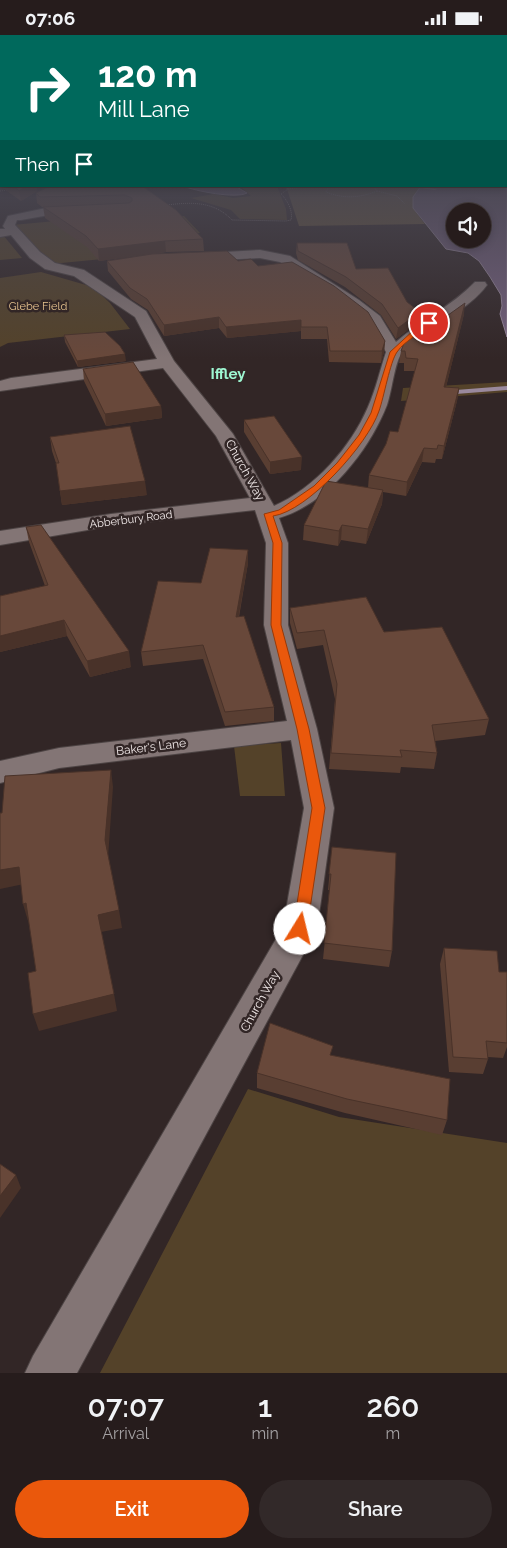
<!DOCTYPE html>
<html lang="en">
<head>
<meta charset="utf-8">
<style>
	body { margin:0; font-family:Raleway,sans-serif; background:#322929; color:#f1f3f6; height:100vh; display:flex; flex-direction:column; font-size:19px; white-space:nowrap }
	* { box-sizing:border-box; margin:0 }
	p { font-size:16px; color:#a4a1a3 }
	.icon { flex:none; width:28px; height:28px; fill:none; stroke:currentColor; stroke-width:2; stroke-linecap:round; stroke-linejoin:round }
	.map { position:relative; height:1338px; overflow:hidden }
	.panel { display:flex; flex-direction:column; background:#261c1c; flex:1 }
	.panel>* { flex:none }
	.hud { position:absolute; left:0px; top:0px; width:508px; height:152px; box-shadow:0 2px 8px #0003,0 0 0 1px #423a3b; background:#00695c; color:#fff; overflow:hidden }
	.tools { position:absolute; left:446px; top:168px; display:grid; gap:10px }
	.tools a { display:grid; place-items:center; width:45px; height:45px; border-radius:50%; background:#261c1c; box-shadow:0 2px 8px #0003,0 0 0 1px #423a3b; font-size:25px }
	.pin { position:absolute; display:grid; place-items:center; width:42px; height:42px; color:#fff; margin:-21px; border:2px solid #fff; border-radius:50%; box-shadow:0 1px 5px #0007 }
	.me { position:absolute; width:55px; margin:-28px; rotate:9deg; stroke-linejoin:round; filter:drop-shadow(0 0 4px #0008) }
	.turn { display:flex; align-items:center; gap:18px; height:105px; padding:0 15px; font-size:22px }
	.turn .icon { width:65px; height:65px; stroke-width:2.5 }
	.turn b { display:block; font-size:35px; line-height:42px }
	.then { display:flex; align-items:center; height:48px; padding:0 15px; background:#0003; gap:10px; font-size:19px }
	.eta { display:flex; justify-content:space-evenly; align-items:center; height:85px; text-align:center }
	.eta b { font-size:30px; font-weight:600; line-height:35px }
	.primary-button { display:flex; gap:10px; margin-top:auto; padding:10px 15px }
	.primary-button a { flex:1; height:58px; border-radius:30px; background:#ea580c; color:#fff; font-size:20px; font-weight:600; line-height:58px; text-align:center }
	.primary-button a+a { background:#322929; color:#f1f3f6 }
	.status { display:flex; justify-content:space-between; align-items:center; height:35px; padding:0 25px; background:#261c1c; direction:ltr }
	.status svg { height:14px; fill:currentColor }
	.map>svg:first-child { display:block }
	.green { fill:#544229 }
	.forest { fill:#685539 }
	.water { fill:#74607c; stroke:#9a899d; fill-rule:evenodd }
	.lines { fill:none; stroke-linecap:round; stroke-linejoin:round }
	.stream { fill:#9a899d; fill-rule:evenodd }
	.minor-casing { stroke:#4d4444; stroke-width:2 }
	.path { stroke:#857b7b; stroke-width:1; stroke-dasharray:1 1; stroke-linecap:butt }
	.minor { fill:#837575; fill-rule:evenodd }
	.wall { fill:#593e32 }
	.shaded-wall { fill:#493229 }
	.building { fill:#68483a; stroke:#493229 }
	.route { fill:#ea580c; stroke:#983908 }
	.labels { text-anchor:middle; stroke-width:5; stroke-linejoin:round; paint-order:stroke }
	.far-park-label { font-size:11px; fill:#e7c38f; stroke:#322626 }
	.far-street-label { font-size:11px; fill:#f2eaea; stroke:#322626 }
	.street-label { font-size:12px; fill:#f2eaea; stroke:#322626 }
	.far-district-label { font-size:15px; font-weight:bold; fill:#9ef7d2; stroke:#322626 }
</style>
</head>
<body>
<div class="status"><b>07:06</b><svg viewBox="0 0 49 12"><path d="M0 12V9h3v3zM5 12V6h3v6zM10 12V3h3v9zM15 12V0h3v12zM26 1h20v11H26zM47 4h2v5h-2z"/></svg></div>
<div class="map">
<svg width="507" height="1338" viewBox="0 0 507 1338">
	<rect width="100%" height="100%" fill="#322626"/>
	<!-- green -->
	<path class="green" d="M240,151H277L286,174L287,185L240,184L231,175L191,163L214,159L233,163L251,161Z
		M184,181L200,198L174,200L113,223L51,229L12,190L67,185L145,186Z
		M0,200H3L22,223L0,225Z
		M41,237L93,252L110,268L130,294L8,308L0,312V243Z
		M507,347V357L401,366L403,353Z
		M281,708L285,761H240L234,711Z
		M248,1054L339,1082L507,1108V1338H100Z"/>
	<!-- forest -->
	<path class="forest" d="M286,151H421C408,169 412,172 425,189L299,191Z"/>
	<!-- water -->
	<path class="water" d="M183,151H235L247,158C236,164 195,156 183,151Z
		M421,151L507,152V302L500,279L502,271L501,260L490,242L479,226L468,218L446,214L413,173V162ZM455,176H482V204H455Z"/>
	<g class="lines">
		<!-- stream -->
		<path class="stream" d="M406,151L437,154L435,155Z
			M507,351V355L443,360L439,358L443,356Z"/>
		<defs>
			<path id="minor" d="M72,172L85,174L87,176L81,179H55L21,185H17L15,190L40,217L55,228L84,235L146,276L174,326L233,399L274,471C315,453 351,412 368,372C376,354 380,335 386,317L369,287L349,271L280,227L260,223L194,226L188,222L189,219L260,215L290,221L359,265L380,281L396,307C421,285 452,271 475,247H485L487,250C468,276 435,287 412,309C409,312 404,315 401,319C394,331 392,356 387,370C369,416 327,469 279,483L288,508V590L317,694L334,773L317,894L77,1338H25L33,1321L283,892L304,773L291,705L59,733L0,748V726L59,713L287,686L264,590L266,508L255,475L111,491L0,510V496L111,479L250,463L216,401L163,333L0,356V346L11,343L157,324L135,282L74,241L45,234L30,223L11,200L0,202V194H5L3,191L8,181L46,173Z"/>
		</defs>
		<!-- minor casing -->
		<use href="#minor" class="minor-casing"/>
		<!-- path -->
		<path class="path" d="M329,151L326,157C343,164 360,163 377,156L373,151
			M288,154L311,151
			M0,156L9,155
			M377,156L397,161L405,169
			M167,170C191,167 214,166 232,185L286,186L291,185C293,176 288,166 281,159L288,154L283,151"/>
		<!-- minor -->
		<use href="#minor" class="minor"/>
	</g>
	<!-- wall -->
	<path class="wall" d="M0,136H1V151H36L37,156L21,166L0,151Z
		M50,151H142L203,204L204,216L166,217L154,219L238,226L258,231L385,306L384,317L381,328L329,327L327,304H301V296L227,303L219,293L164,301L148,275L131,264L108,236L107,226L143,220L99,226L87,212L45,183L43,172H42L37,168L36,158L51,153Z
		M297,208L356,234L419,287L396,304L381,280L345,252L298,225L296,218Z
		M464,279L446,352L459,353L457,366L442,424H436L435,428L422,427L406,461L383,457L382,469L366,509L341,505L338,511L303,505L304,490L368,453L369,440L398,397L415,336H404V328H399L401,316L437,288Z
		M64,300L126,326L78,332L65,307Z
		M83,334L161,371L162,383L106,391L84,346Z
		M244,385L301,435L270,439L244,397Z
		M50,402L147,460L62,470L56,428L52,416Z
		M26,492L131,632L90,642L67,601L0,617V561L45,551L29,507Z
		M248,515V528L239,582L274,672V686L225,691L203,624L143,631L141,617L201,548Z
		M290,573L384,597L489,684L485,700L435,706L437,718L434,734L401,732L400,738L329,734L335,664L323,610L297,614L290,588Z
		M332,812L392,916L389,932L323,924L330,855H328Z
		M444,913L499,937H507V1012L503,1023L488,1022V1024L483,1039L449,1037L440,929Z
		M332,1021L447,1085L442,1100L345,1078L257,1053V1038Z"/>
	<!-- shaded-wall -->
	<path class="shaded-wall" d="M26,151H36L37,156L21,166L19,156Z
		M165,206L166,217L99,226L98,214Z
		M465,268L464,279L443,364L444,352Z
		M420,277L419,287L396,304L398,293Z
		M219,282V293L164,301V290Z
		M301,285V296L227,303L226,292Z
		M385,306L384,317L381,328L382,316Z
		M125,319L126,326L78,332L77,326Z
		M459,353L457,366L442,424L444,411Z
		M161,371L162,383L106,391L105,379Z
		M424,413L422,427L406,461L407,447Z
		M302,422L301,435L270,439V427Z
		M145,446L147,460L62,470L60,456Z
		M383,455L382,469L366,509L368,494Z
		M342,490L341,505L338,511L339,496Z
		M248,515V528L236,596V582Z
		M64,585L67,601L0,617V601Z
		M129,616L131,632L90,642L87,626Z
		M111,735L113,752L108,823L105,805Z
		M19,832L24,849L0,854V835Z
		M26,868L31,886H28L23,869Z
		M119,875L122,893L101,897L98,880Z
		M114,959L117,976L39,996L33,979Z
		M16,1140L21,1153L0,1183V1161Z"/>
	<!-- building -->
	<path class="building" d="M0,136H1V143L0,142Z
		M13,151H26L19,156Z
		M61,151H142L176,175L203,204L165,206L98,214L86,201L43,172L129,168L132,166V163L125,160L40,162L36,158L46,153Z
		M297,208H347L356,234L388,233L407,267L420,277L398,293L382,269L346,242L298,216Z
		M227,216L238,226L251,224L258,231L292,227L334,251L368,277L385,306L382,316H330L327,292H301V285L226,292L219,282L164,290L147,264L130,253L107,226L152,219Z
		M465,268L444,352L459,353L444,411L438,410L437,414L424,413L407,447L369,440L386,409L390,396L398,397L418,324L406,323L405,316H401L404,308L424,291L432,285L437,288Z
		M105,297L120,311L125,319L77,326L64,300Z
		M133,327L161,371L105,379L83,334Z
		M274,381L302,422L270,427L244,385Z
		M130,391L145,446L60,456L56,428H59L50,402Z
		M326,446L383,455L368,494L342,490L339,496L304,490Z
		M41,490L129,616L87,626L64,585L0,601V561L48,550L26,492Z
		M210,513L248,515L236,582L244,581L274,672L225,677L203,610L141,617L158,546L201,548Z
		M366,562L384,597L442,592L489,684L432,690L437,718L400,715L402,722L331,718L337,649L324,595L297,598L290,573Z
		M111,735L105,805L119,875L98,880L114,959L33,979L28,938L36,936L26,868L23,869L19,832L0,835V778H2L5,741Z
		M332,812L396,818L392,916L324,908L331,839H329Z
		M444,913L497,916L499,937H507V1008L486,1006L488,1024L453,1022Z
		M270,988L333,1011L330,1020L450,1044L447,1085L347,1064L257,1038Z
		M0,1129L16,1140L0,1161Z"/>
	<!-- sky -->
	<linearGradient id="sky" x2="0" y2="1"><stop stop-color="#1c1515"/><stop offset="0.42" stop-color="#494752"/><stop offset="1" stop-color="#494752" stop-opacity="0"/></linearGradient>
	<rect width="507" height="324" fill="url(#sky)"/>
	<!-- route -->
	<path class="route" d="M427,287L432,288C422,298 405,305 397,317C390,327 384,362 379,376C368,409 308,476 273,481L282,508L281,590L309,694L325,773L307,894L305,898L300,900L295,898L293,894L312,773L297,694L271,590L273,508L264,479L279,475L314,451L337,428L359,400L371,378L390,317L415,294Z"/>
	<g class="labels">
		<!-- far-park labels -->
		<g class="far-park-label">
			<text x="38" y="275">Glebe Field</text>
		</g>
		<!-- far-street labels -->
		<g class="far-street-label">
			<text transform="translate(131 484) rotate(-7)" y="4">Abberbury Road</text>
		</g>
		<!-- street labels -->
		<g class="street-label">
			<text transform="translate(245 435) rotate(61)" y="4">Church Way</text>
			<text transform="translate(151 712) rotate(-7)" y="4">Baker's Lane</text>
			<text transform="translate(260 966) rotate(-61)" y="4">Church Way</text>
		</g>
		<!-- far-district labels -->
		<g class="far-district-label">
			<text x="228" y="344">Iffley</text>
		</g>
	</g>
</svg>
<div class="tools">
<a><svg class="icon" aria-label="sound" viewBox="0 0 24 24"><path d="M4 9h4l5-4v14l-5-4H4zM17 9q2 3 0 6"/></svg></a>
</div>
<div class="pin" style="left:429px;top:288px;background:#d93025"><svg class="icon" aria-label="arrive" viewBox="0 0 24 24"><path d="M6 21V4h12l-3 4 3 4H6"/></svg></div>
<svg class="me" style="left:300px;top:894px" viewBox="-20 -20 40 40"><circle r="19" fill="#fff"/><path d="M0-13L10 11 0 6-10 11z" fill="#ea580c"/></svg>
<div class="hud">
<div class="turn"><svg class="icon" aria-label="right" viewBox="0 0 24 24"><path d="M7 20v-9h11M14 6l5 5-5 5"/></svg><div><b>120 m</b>Mill Lane</div></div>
<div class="then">Then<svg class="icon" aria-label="arrive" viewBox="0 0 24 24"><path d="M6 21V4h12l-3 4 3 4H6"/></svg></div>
</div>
</div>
<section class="panel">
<div class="eta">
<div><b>07:07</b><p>Arrival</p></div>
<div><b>1</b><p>min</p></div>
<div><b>260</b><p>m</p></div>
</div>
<div class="primary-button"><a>Exit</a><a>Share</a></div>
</section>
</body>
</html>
